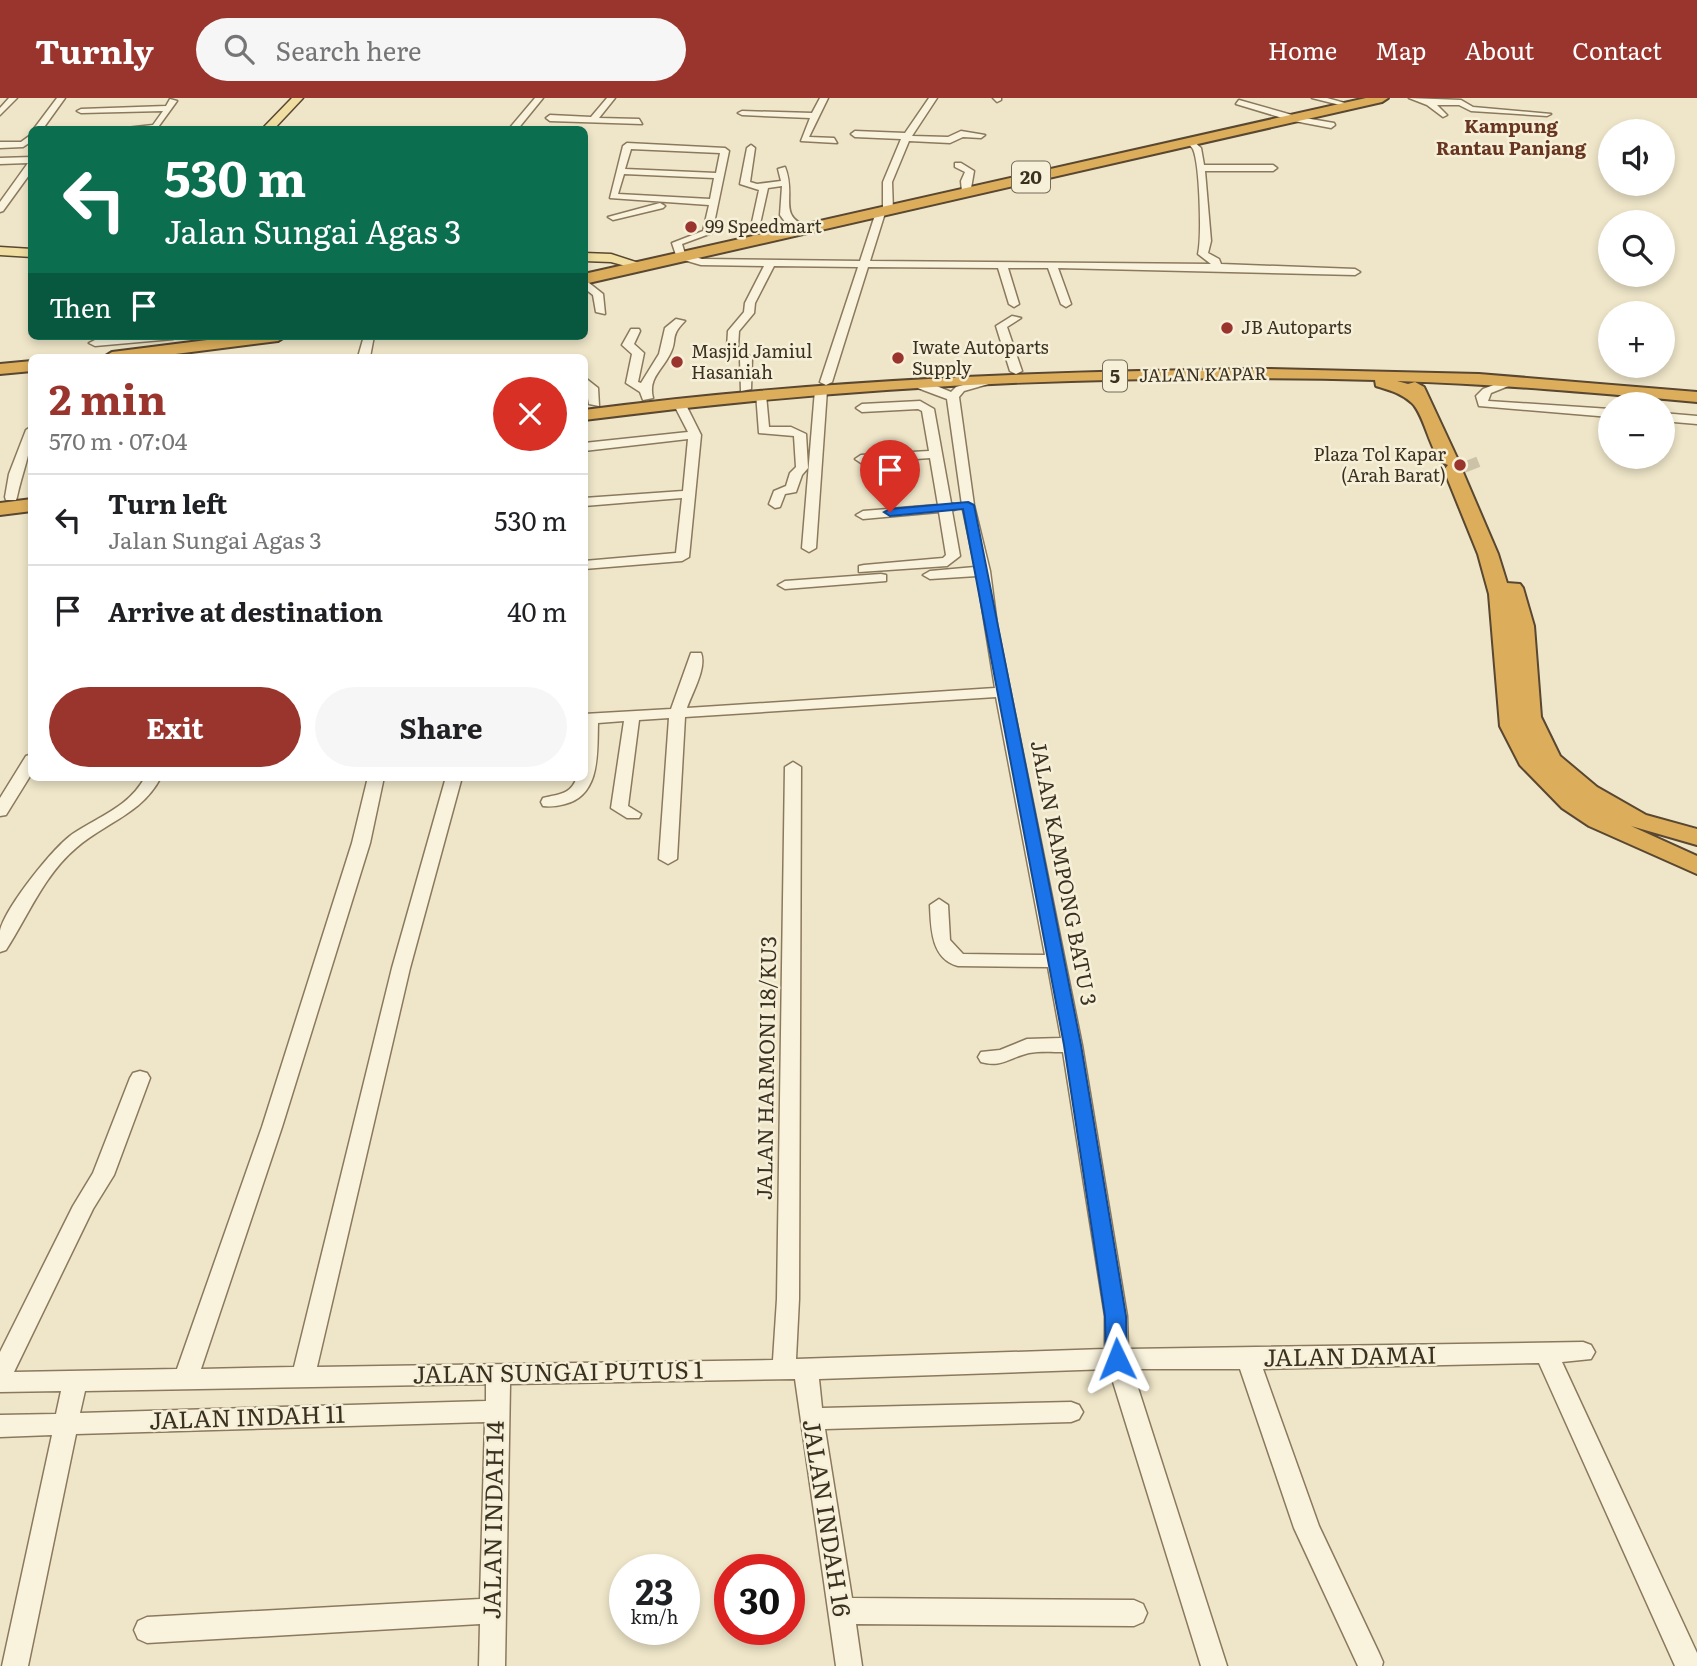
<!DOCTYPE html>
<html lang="en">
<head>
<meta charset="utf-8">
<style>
	body { margin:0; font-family:Literata,serif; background:#f6f6f6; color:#202124; height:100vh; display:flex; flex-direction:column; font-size:26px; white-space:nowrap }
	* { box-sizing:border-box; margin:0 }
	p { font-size:23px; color:#757577 }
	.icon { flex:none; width:38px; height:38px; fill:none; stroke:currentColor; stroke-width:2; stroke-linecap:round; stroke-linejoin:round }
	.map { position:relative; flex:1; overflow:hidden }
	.side { position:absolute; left:28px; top:256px; width:560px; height:427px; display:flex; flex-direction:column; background:#fff; border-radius:10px; box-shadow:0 4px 10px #0003 }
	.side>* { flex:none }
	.guide { position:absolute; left:28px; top:28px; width:560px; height:214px; border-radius:10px; box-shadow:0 4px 10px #0003; background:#0b6e4f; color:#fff; overflow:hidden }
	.fabs { position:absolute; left:1598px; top:21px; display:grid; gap:14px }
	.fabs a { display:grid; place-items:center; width:77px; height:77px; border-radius:50%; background:#fff; box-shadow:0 4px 10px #0003; font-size:35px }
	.speed { position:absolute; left:609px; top:1456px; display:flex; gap:14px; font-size:35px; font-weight:700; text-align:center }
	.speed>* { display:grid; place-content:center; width:91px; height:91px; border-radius:50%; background:#fff; box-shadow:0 4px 10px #0003; line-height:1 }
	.speed small { font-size:18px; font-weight:400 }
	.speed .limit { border:10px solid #d22; background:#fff; color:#111 }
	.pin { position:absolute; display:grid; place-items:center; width:60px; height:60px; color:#fff; margin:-72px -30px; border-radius:50% 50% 50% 0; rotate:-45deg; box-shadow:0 0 7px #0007 }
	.pin .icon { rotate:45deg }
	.me { position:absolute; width:77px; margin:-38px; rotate:358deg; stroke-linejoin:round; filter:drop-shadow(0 0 5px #0008) }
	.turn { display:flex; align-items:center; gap:24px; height:147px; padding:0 21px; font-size:32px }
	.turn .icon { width:91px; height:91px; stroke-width:2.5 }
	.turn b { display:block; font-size:49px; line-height:60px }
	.then { display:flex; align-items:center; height:66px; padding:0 21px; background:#0003; gap:14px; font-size:26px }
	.round { display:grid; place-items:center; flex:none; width:74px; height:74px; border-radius:37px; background:#f6f6f6 }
	.headline { display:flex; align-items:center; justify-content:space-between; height:119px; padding:0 21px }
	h1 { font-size:42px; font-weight:700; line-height:52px; color:#9a352e }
	.primary-button { display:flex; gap:14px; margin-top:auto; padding:14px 21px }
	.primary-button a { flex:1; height:80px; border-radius:42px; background:#9a352e; color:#fff; font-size:28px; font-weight:700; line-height:80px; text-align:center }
	.primary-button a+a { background:#f6f6f6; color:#202124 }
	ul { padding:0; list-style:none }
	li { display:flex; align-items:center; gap:21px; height:91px; padding:0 21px; border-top:2px solid #e0e0e0 }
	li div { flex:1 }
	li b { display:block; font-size:26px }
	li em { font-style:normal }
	header { display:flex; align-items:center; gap:42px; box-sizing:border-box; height:98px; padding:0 35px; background:#9a352e; color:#fff }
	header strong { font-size:33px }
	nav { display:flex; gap:38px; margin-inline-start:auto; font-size:24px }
	.search { width:490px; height:63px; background:#f6f6f6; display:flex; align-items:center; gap:18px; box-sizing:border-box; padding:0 24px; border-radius:38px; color:#757577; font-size:26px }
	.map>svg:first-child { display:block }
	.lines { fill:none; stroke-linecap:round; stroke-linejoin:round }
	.highway-tunnel { stroke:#cbc2a7; stroke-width:18; stroke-dasharray:18 9; stroke-linecap:butt }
	.minor-casing { stroke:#8b795d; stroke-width:3 }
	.major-casing { stroke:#594731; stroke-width:3 }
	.highway-casing { stroke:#594731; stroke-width:4 }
	.minor { fill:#f9f3dd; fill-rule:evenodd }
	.major { fill:#f0dea2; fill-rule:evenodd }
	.highway { fill:#dcae5c; fill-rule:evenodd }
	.route { fill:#1a73e8; stroke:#114b97; stroke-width:2 }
	.poi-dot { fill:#9a352e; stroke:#f6f0d9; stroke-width:2.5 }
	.labels { text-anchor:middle; stroke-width:5; stroke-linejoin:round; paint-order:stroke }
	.far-poi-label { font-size:18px; fill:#3c3021; stroke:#f6f0d9; text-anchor:start }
	.far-street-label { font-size:18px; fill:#3c3021; stroke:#f6f0d9 }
	.far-neighbourhood-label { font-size:19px; font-weight:bold; fill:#683520; stroke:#f6f0d9 }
	.shield { fill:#f6f0d9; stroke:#746a58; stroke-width:2 }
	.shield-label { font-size:19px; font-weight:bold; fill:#3c3021 }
	.street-label { font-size:21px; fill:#3c3021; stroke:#f6f0d9 }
	.near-street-label { font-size:24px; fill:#3c3021; stroke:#f6f0d9 }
</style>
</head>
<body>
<header>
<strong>Turnly</strong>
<div class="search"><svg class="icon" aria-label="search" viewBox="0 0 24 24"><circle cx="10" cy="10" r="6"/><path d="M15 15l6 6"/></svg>Search here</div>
<nav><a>Home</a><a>Map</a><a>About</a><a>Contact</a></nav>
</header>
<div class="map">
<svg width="1697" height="1568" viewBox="0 0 1697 1568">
	<rect width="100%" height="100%" fill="#efe6c9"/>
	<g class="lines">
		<!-- highway-tunnel -->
		<path class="highway-tunnel" d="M1468,362L1472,372"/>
		<defs>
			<path id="minor" d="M9,0H17L0,17V10Z
				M57,0H65L42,32H33Z
				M535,0H543L517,32H508Z
				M607,0H615L599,20L639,21L642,26L550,23L546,20L550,17L591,19Z
				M820,0H828L809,39L834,40L837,45L801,43L810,20L742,17L738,15L742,13L812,15Z
				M929,0H937L912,38L948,39L961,33L985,37L981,40L963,39L950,45L909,43L892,84L893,113L885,115L870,163L1211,166L1198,156C1202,140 1200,66 1193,51C1191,48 1188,46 1186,43L1190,40L1201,50L1204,67H1273L1277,70L1273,73H1205L1211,143L1208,155L1219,161L1221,166L1355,171L1360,174L1355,177L1058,170L1071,206L1066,209L1061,206L1048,170H1008L1019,206L1014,209L1009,206L998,170L868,169L832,284L826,287L820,284L858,169L774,168L755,205L754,215L739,233L738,249L752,260L751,291L741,293L740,261L727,250L728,233L744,214L745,205L764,168L701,167L677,160L672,145L703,133L709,107L610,100L623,48L627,45L725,50L729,53L712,135L682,146L685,156L702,161L860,163L876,114L883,112V84L901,41L855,39L851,36L855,33L905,35ZM631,51L720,55L716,75L625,71ZM624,76L714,80L710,101L618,96Z
				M993,0H1001V2L997,4Z
				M1312,0H1327L1352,7L1348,9Z
				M1409,0L1461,2L1473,9L1551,16L1547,18L1471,13L1459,7H1437L1447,17L1443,19L1427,7Z
				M170,1L177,3L156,32H108L153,27L163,13L81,15L77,13L81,11L166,8Z
				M1239,2L1299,19L1334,25L1335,27L1331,30L1289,22L1236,6Z
				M32,36V43L23,49L0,50V44H21Z
				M751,47L755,50L750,84L757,86L781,83L778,71L785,69C797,99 776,118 809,129V133L788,128L780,117L782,88L768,90L760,126L774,137V141H768L751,129L759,92L740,86L747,50Z
				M32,59V73L3,113L0,114V104L28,65L0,66V60Z
				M955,65H961L974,73L970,96L962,94L961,83L965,74L955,69Z
				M660,105L665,108L663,110L613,122L608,119Z
				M584,181L603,196L605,216L596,214L593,197L584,190Z
				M1012,218L1021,220L1007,229L1022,273L1016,276L1010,273L996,228Z
				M676,221L685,223C668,240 679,241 669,258C661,273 648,281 653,300L643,302L640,294L626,285L632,256L622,247L631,231H639L640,233L634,246L644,255L638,284L641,285L659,256L665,230Z
				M136,238H178L173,241L95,248L89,245L95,242Z
				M364,238H374L370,259H358Z
				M584,279L598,290L599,308L589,306Z
				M988,280L992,281V285L964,293L959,299L974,407L990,473L997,527L1082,947L1127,1218L1128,1251L1583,1244L1591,1247L1595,1254L1591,1261L1562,1264L1697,1555V1568H1675L1539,1265L1263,1271L1319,1428L1379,1555L1383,1564L1382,1568H1358L1294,1430L1240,1271H1132L1227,1568H1201L1109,1271L819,1281L822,1310L1071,1304L1079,1307L1083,1314L1079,1321L1071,1324L825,1331L852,1500L1134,1502L1143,1506L1147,1515L1143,1524L1134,1528L856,1526L862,1568H836L795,1281L510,1286L505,1568H479L480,1526L147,1545L138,1541L134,1532L138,1523L147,1519L480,1501L485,1324L76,1336L28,1568H2L52,1337L0,1339V1317L56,1316L61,1293L0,1294V1254L73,1108L93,1075L130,980L133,975L140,973L147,975L150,980L114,1077L93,1111L14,1274L177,1271L262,1029L352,745L368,679H384L370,745L282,1029L201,1271L294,1269L392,870L446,679H462L410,870L317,1269L773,1262L777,1201L785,669L793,664L801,669L799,1201L796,1261L1105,1251V1218L1063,954C1053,954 1040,953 1029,955C1011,959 1001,970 981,964L978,959L981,954L1000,952L1027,941L1061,940L1048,869L958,868C931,861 931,830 930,807L939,801L948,807L950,842L963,856L1045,857L996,599L685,619L677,761L668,766L659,761L669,620L639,622L628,708L641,716L639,720H627L611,710L624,623L598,625C597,654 601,697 565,706C558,708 551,709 543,708L541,704L543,700C559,696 571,697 577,679H584V616L671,611L691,555H701C707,570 692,595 687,610L995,590L977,478L930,481L923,477L930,473L975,469L962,407L947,301L907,286L913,283L934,287L951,294L956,289ZM486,1286V1303L80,1315L85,1293Z
				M1507,282L1513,285L1511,287L1491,295L1488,303L1610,311V319L1479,308L1476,298L1483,291Z
				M821,289L827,292L816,450L809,454L802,450L815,292Z
				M756,295L766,297L769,329H791L806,336L808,370L802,377L796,394L785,396L780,409L775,410L769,406L774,393L786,388L790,375L796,369L794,338L759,335Z
				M679,301L685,305L701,337L689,459L682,463L584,471V463L676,455L682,400L584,408V400L683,393L688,341L584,353V345L688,334L673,305Z
				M920,303L934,311L951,405L961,409L952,413L960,458L947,468L859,474V468L864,467L943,460L946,457L939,414L863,421L856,417L863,413L938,407L930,360L861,365L855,361L861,357L929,353L922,313L918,311L862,314L856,310L862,306Z
				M1662,315L1697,318V326L1662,323Z
				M32,328C32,353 22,375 17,399L16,402H6L5,399L9,376L26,332Z
				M881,476L886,477V483L785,491L778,487L785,483Z
				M32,656V675L6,717L0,718V700L26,658Z
				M145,679H161C142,716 106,724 76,750C44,777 28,818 6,852L0,854C0,847 0,839 0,833C5,810 54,748 74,735C100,718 130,708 145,679Z"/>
			<path id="major" d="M292,0H303L273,32H261Z
				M0,149L32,151V159L0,157Z
				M584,155L611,156L648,168L641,172L611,164L584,163Z"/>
			<path id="highway" d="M1366,0H1388L1382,4L584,186V176Z
				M239,238H286L278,243L152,259H104L112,254Z
				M32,263V273L0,276V266Z
				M1270,271L1479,276L1697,294V304C1597,295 1497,286 1397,283L1408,286L1415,284L1424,289L1458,362L1454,366L1462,372L1498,456L1507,485L1520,486L1523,490L1534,528L1541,619L1560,658L1597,689L1646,717L1697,731V747L1631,728L1697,758V776L1589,728L1562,710L1520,667L1500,628L1489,496L1478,456L1444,372L1448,367C1431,363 1426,318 1412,305C1401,295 1389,292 1376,288L1375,282C1112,275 845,288 584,322V312C812,282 1041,273 1270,271Z
				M32,401V413L0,417V405Z"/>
		</defs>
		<!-- minor casing -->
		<use href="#minor" class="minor-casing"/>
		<!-- major casing -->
		<use href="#major" class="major-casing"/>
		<!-- highway casing -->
		<use href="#highway" class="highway-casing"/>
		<!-- minor -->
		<use href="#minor" class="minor"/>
		<!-- major -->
		<use href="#major" class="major"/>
		<!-- highway -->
		<use href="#highway" class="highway"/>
	</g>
	<!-- route -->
	<path class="route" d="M968,404L974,407L1081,947L1126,1218L1127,1261L1124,1267L1117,1270L1109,1267L1106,1261L1105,1218L1064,947L963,411L890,418L884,414L890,411Z"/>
	<!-- markers -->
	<g class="poi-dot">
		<circle cx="691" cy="129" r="7"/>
		<circle cx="1227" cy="230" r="7"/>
		<circle cx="898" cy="260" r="7"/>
		<circle cx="677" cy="264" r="7"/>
		<circle cx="1460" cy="367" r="7"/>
	</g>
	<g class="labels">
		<!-- far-poi labels -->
		<g class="far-poi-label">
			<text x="705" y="135">99 Speedmart</text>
			<text x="1241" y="236">JB Autoparts</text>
			<text x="912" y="256">Iwate Autoparts<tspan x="912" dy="21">Supply</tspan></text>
			<text x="691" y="260">Masjid Jamiul<tspan x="691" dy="21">Hasaniah</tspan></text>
			<text x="1446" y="363" text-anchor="end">Plaza Tol Kapar<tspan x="1446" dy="21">(Arah Barat)</tspan></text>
		</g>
		<!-- far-street labels -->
		<g class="far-street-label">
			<text transform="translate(1203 277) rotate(-1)" y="6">JALAN KAPAR</text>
		</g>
		<!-- far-neighbourhood labels -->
		<g class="far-neighbourhood-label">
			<text x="1511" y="35">Kampung<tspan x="1511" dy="22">Rantau Panjang</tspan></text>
		</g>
		<!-- shield labels -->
		<g class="shield">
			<rect x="1012" y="63.5" width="38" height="31" rx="5"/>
			<rect x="1103" y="262.5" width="24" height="31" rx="5"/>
		</g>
		<g class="shield-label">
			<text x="1031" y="86">20</text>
			<text x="1115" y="285">5</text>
		</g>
		<!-- street labels -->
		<g class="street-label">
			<text transform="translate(1063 775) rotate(79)" y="7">JALAN KAMPONG BATU 3</text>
			<text transform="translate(767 970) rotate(-89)" y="7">JALAN HARMONI 18/KU3</text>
		</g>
		<!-- near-street labels -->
		<g class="near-street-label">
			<text transform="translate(1350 1259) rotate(-1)" y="8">JALAN DAMAI</text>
			<text transform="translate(558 1275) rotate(-1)" y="8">JALAN SUNGAI PUTUS 1</text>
			<text transform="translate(247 1320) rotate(-2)" y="8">JALAN INDAH 11</text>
			<text transform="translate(826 1420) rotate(81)" y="8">JALAN INDAH 16</text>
			<text transform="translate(494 1422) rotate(-89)" y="8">JALAN INDAH 14</text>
		</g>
	</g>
</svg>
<div class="fabs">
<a><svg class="icon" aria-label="sound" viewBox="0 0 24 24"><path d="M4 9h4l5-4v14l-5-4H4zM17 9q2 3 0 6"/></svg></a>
<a><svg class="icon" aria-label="search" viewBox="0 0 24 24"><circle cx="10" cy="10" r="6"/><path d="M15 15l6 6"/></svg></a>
<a>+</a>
<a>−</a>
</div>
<div class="speed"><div>23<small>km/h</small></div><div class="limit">30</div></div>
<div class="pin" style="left:890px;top:414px;background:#d93025"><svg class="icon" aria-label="arrive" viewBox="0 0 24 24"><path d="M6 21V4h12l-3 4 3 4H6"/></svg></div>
<svg class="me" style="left:1117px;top:1261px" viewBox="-20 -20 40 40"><path d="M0-17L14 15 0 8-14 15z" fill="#1a73e8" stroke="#fff" stroke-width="4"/></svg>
<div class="guide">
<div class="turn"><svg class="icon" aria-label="left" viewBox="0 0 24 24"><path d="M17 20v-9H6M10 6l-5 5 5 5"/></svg><div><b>530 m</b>Jalan Sungai Agas 3</div></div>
<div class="then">Then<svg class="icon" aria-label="arrive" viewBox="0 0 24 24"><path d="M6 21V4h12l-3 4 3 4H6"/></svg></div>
</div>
<section class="side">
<div class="headline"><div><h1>2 min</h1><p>570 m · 07:04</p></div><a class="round" style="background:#d93025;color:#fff"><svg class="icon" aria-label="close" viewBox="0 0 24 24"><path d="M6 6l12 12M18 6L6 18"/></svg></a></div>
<ul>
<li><svg class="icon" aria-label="left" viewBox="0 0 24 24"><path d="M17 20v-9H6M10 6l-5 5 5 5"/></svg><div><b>Turn left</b><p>Jalan Sungai Agas 3</p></div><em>530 m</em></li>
<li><svg class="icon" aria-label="arrive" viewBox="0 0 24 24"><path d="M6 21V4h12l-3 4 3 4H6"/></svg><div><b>Arrive at destination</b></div><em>40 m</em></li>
</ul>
<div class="primary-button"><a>Exit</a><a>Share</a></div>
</section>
</div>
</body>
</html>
